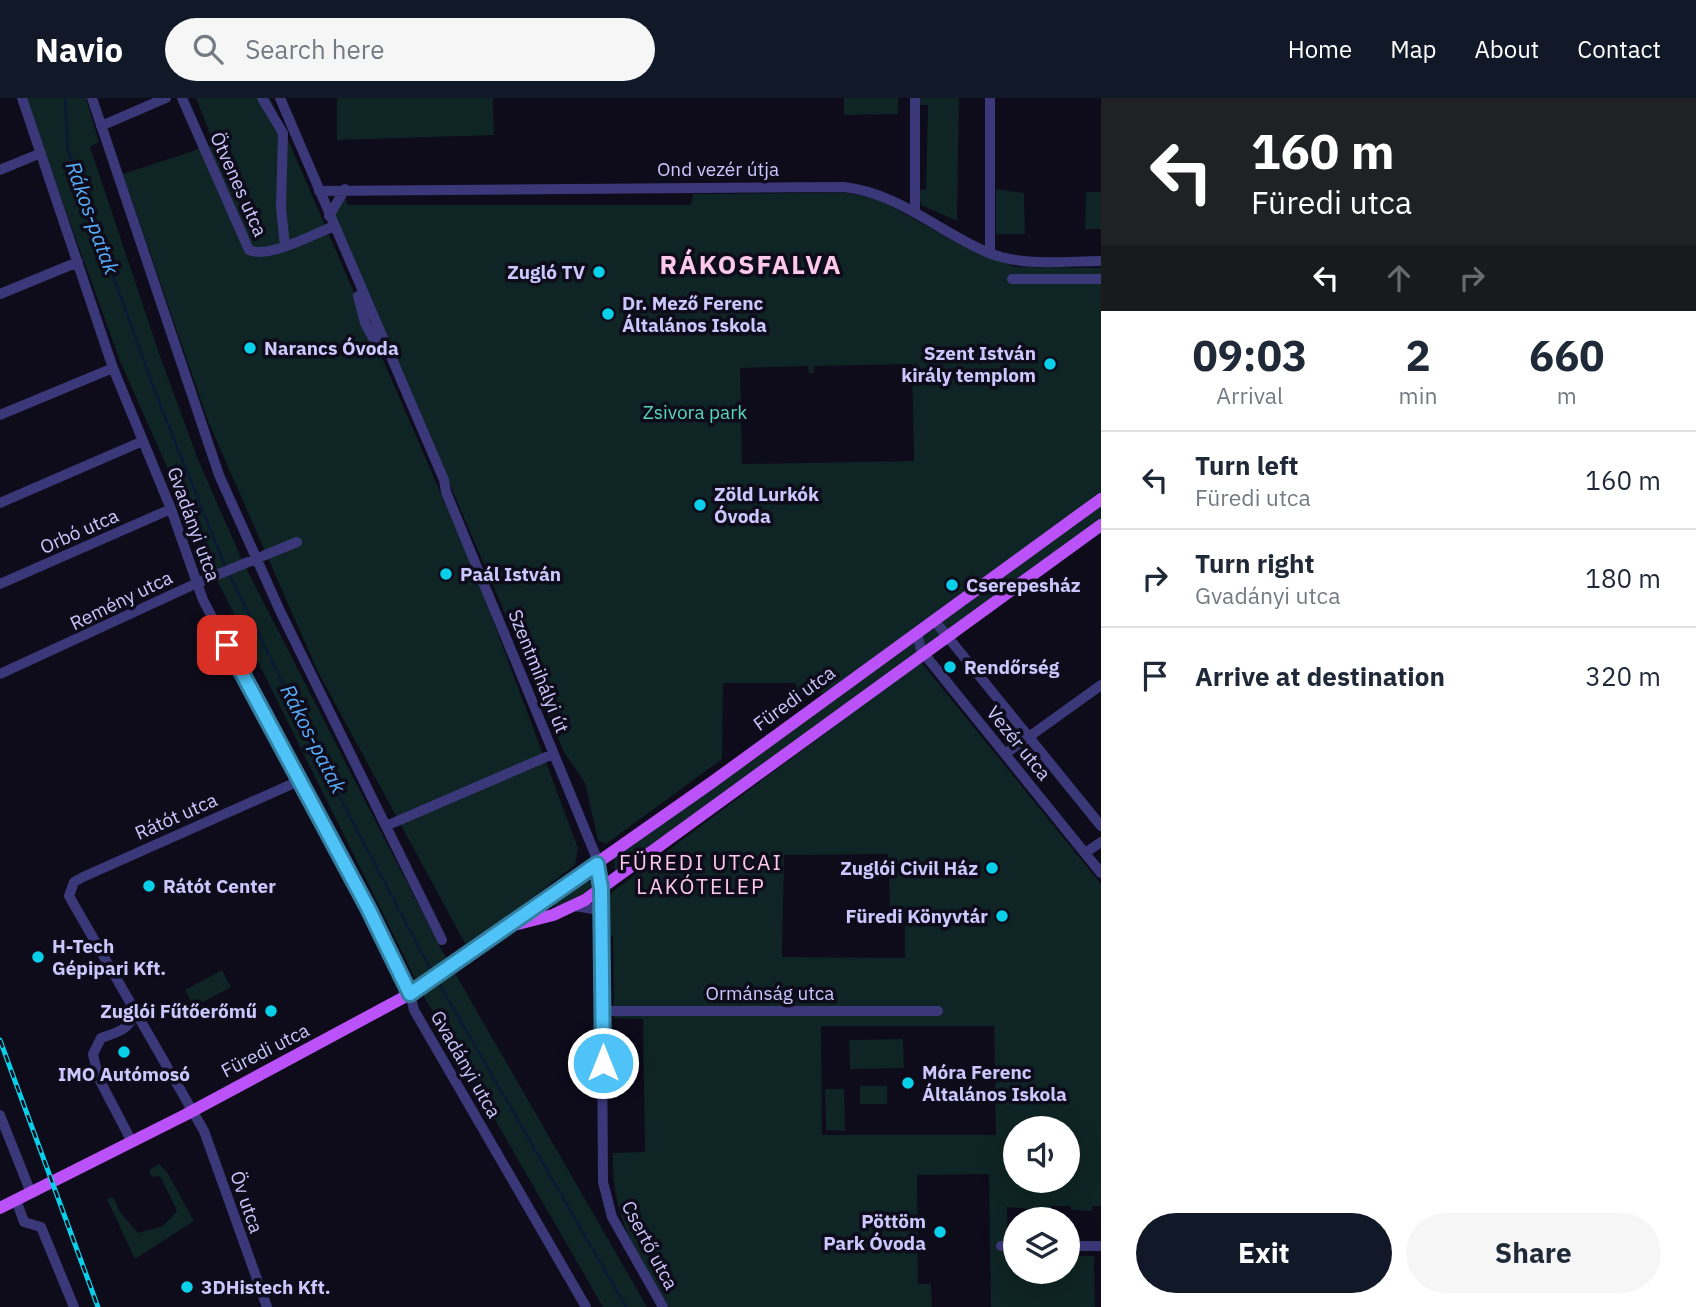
<!DOCTYPE html>
<html lang="en">
<head>
<meta charset="utf-8">
<style>
	body { margin:0; font-family:"IBM Plex Sans",sans-serif; background:#f6f6f7; color:#1f2937; height:100vh; display:flex; flex-direction:column; font-size:26px; white-space:nowrap }
	* { box-sizing:border-box; margin:0 }
	p { font-size:23px; color:#747a83 }
	.icon { flex:none; width:38px; height:38px; fill:none; stroke:currentColor; stroke-width:2; stroke-linecap:round; stroke-linejoin:round }
	.map { position:relative; flex:1; overflow:hidden }
	.details { display:flex; flex-direction:column; background:#fff; width:595px }
	.details>* { flex:none }
	.top-card { background:#202124; color:#fff; overflow:hidden }
	.controls { position:absolute; left:1003px; top:1018px; display:grid; gap:14px }
	.controls a { display:grid; place-items:center; width:77px; height:77px; border-radius:50%; background:#fff; box-shadow:0 7px 28px #0002; font-size:35px }
	.pin { position:absolute; display:grid; place-items:center; width:60px; height:60px; color:#fff; margin:-30px; border-radius:14px; box-shadow:0 4px 10px #0006 }
	.me { position:absolute; width:77px; margin:-38px; rotate:0deg; stroke-linejoin:round; filter:drop-shadow(0 0 5px #0008) }
	.turn { display:flex; align-items:center; gap:24px; height:147px; padding:0 35px; font-size:32px }
	.turn .icon { width:91px; height:91px; stroke-width:2.5 }
	.turn b { display:block; font-size:49px; line-height:60px }
	.lanes { display:flex; align-items:center; height:66px; padding:0 35px; background:#0003; justify-content:center; gap:35px; direction:ltr }
	.lanes .off { opacity:.35 }
	.eta { display:flex; justify-content:space-evenly; align-items:center; height:119px; text-align:center }
	.eta b { font-size:42px; font-weight:800; line-height:49px }
	.primary-button { display:flex; gap:14px; margin-top:auto; padding:14px 35px }
	.primary-button a { flex:1; height:80px; border-radius:42px; background:#111827; color:#fff; font-size:28px; font-weight:800; line-height:80px; text-align:center }
	.primary-button a+a { background:#f6f6f7; color:#1f2937 }
	ul { padding:0; list-style:none }
	li { display:flex; align-items:center; gap:21px; height:98px; padding:0 35px; border-top:2px solid #e0e1e3 }
	li div { flex:1 }
	li b { display:block; font-size:26px }
	li em { font-style:normal }
	header { display:flex; align-items:center; gap:42px; box-sizing:border-box; height:98px; padding:0 35px; background:#111827; color:#fff }
	header strong { font-size:33px }
	nav { display:flex; gap:38px; margin-inline-start:auto; font-size:24px }
	.search { width:490px; height:63px; background:#f6f6f7; display:flex; align-items:center; gap:18px; box-sizing:border-box; padding:0 24px; border-radius:38px; color:#747a83; font-size:26px }
	main { display:flex; flex:1; min-height:0 }
	.map>svg:first-child { display:block }
	.green { fill:#0f2424; fill-rule:evenodd }
	.lines { fill:none; stroke-linecap:round; stroke-linejoin:round }
	.stream { stroke:#0a1935; stroke-width:2.5 }
	.minor { stroke:#3a3878; stroke-width:10 }
	.major { stroke:#bb52f9; stroke-width:12 }
	.rail-casing { stroke:#08d0e8; stroke-width:5 }
	.rail { stroke:#0e0b1b; stroke-width:2.5; stroke-dasharray:8; stroke-linecap:butt }
	.route-casing { stroke:#337fa1; stroke-width:18 }
	.route { stroke:#4fc3f7; stroke-width:12 }
	.poi-dot { fill:#08d0e8; stroke:#0e0b1b; stroke-width:2.5 }
	.labels { text-anchor:middle; stroke-width:7; stroke-linejoin:round; paint-order:stroke }
	.street-label { font-size:19px; fill:#cdc7fd; stroke:#0e0b1b }
	.poi-label { font-size:19px; font-weight:bold; fill:#cdc7fd; stroke:#0e0b1b; text-anchor:start }
	.park-label { font-size:19px; fill:#57d9b9; stroke:#0e0b1b }
	.water-label { font-size:21px; font-style:italic; fill:#59aef9; stroke:#0e0b1b }
	.neighbourhood-label { font-size:21px; letter-spacing:2px; fill:#fdc9ea; stroke:#0e0b1b }
	.district-label { font-size:26px; font-weight:bold; letter-spacing:2px; fill:#fdc9ea; stroke:#0e0b1b }
</style>
</head>
<body>
<header>
<strong>Navio</strong>
<div class="search"><svg class="icon" aria-label="search" viewBox="0 0 24 24"><circle cx="10" cy="10" r="6"/><path d="M15 15l6 6"/></svg>Search here</div>
<nav><a>Home</a><a>Map</a><a>About</a><a>Contact</a></nav>
</header>
<main>
<div class="map">
<svg width="1101" height="1209" viewBox="0 0 1101 1209">
	<rect width="100%" height="100%" fill="#0e0b1b"/>
	<!-- green -->
	<path class="green" d="M25,0H86L99,44L90,49L161,261L199,364L243,464L440,849L647,1209H603L426,902L218,484L120,263Z
		M196,0H270L476,477L578,750L575,767L467,849L318,574L208,323L123,76L214,46Z
		M337,0H493L494,37L337,42Z
		M844,0H898V16L844,17Z
		M918,0H959L957,123L921,107L918,92L926,91L928,7H918Z
		M996,91L1024,95L1025,136H996Z
		M1086,94H1101V131H1085Z
		M848,95L878,101L959,146L1015,169L1101,170V398L827,595L797,596L796,585H723L722,661L606,746L598,742L585,685L564,654L335,117L337,106L346,100L348,107H691L693,96ZM912,266L914,363L742,366L740,270L808,268L809,275H814V268Z
		M1101,408V423L615,775L614,760Z
		M921,564L1101,786V1108H1092L1091,1113L1071,1112L1070,1108H1051V1113L1007,1109L1008,1157L1015,1158V1174H1068V1158H1094L1095,1209H991L989,1076L917,1077L918,1186H931L932,1209H669C637,1154 611,1121 613,1055L645,1054L643,921L614,920L613,838L609,837L606,803L612,794ZM888,756V766L905,767L889,769L890,823H905V860L782,859L784,757ZM821,928H994L996,1037H822ZM1015,1031H1068V1083H1015Z
		M585,783L593,785L595,790L556,809L552,806L579,784Z
		M222,872L231,889L194,909L185,892Z
		M903,941L904,970L850,971L849,942Z
		M860,988H887V1006H860Z
		M825,991H844L845,1033L826,1032Z
		M159,1066L167,1074L194,1123L135,1161L107,1101L113,1099L120,1114L138,1135L163,1128L177,1113L160,1078L152,1079L149,1072Z"/>
	<g class="lines">
		<!-- stream -->
		<path class="stream" d="M65,0L68,53L156,296L225,468
			M228,474L331,683L433,876
			M437,882L626,1209"/>
		<!-- minor -->
		<path class="minor" d="M22,0L113,270L171,411L203,502L408,888L414,912L586,1209
			M92,0L219,377L280,513L442,842
			M182,0L249,152C268,161 314,136 334,128
			M262,0L283,35L281,110L285,148
			M280,0L444,382L446,394L595,756L601,790L603,1084L612,1119L663,1209
			M915,0V115
			M101,28L166,0
			M0,72L41,55
			M319,93L844,89C899,95 940,135 989,155C1024,169 1065,163 1101,163
			M329,118L345,91
			M990,155V0
			M1012,181H1101
			M0,196L78,164
			M358,198L365,225L381,254
			M0,317L113,270
			M0,405L143,343
			M0,486L171,411
			M934,522L1101,728
			M917,535L921,552L1101,775
			M0,576L197,485L297,444
			M1005,656L1101,587
			M386,728L553,656
			M1085,755L1101,744
			M575,808L593,811L602,817
			M603,913H938
			M0,1017L31,1095
			M132,1044L98,979L93,956L101,940C119,934 131,931 135,912
			M16,1102L24,1124L41,1129L74,1209
			M1001,1148H1015
			M1068,1148H1101
			M267,1209L204,1033L69,798L74,784L83,779L301,682"/>
		<!-- major -->
		<path class="major" d="M518,826L553,817L585,802L1101,427
			M0,1110L185,1017L410,896L711,685L1101,401"/>
		<defs>
			<path id="rail" d="M0,942L98,1209"/>
		</defs>
		<!-- rail casing -->
		<use href="#rail" class="rail-casing"/>
		<!-- rail -->
		<use href="#rail" class="rail"/>
	</g>
	<g class="lines">
		<defs>
			<path id="route" d="M227,547L368,810L410,896L597,766L601,790L603,965"/>
		</defs>
		<!-- route casing -->
		<use href="#route" class="route-casing"/>
		<!-- route -->
		<use href="#route" class="route"/>
	</g>
	<!-- markers -->
	<g class="poi-dot">
		<circle cx="599" cy="174" r="7"/>
		<circle cx="608" cy="216" r="7"/>
		<circle cx="250" cy="250" r="7"/>
		<circle cx="1050" cy="266" r="7"/>
		<circle cx="700" cy="407" r="7"/>
		<circle cx="446" cy="476" r="7"/>
		<circle cx="952" cy="487" r="7"/>
		<circle cx="950" cy="569" r="7"/>
		<circle cx="992" cy="770" r="7"/>
		<circle cx="149" cy="788" r="7"/>
		<circle cx="1002" cy="818" r="7"/>
		<circle cx="38" cy="859" r="7"/>
		<circle cx="271" cy="913" r="7"/>
		<circle cx="124" cy="954" r="7"/>
		<circle cx="908" cy="985" r="7"/>
		<circle cx="940" cy="1134" r="7"/>
		<circle cx="187" cy="1189" r="7"/>
	</g>
	<g class="labels">
		<!-- street labels -->
		<g class="street-label">
			<text x="718" y="78">Ond vezér útja</text>
			<text transform="translate(239 86) rotate(66)" y="7">Ötvenes utca</text>
			<text transform="translate(194 426) rotate(70)" y="7">Gvadányi utca</text>
			<text transform="translate(79 433) rotate(-24)" y="7">Orbó utca</text>
			<text transform="translate(121 502) rotate(-26)" y="7">Remény utca</text>
			<text transform="translate(539 573) rotate(68)" y="7">Szentmihályi út</text>
			<text transform="translate(794 600) rotate(-36)" y="7">Füredi utca</text>
			<text transform="translate(1019 645) rotate(51)" y="7">Vezér utca</text>
			<text transform="translate(176 718) rotate(-24)" y="7">Rátót utca</text>
			<text x="770" y="902">Ormánság utca</text>
			<text transform="translate(265 952) rotate(-27)" y="7">Füredi utca</text>
			<text transform="translate(466 966) rotate(60)" y="7">Gvadányi utca</text>
			<text transform="translate(247 1104) rotate(71)" y="7">Öv utca</text>
			<text transform="translate(650 1147) rotate(62)" y="7">Csertő utca</text>
		</g>
		<!-- poi labels -->
		<g class="poi-label">
			<text x="585" y="181" text-anchor="end">Zugló TV</text>
			<text x="622" y="212">Dr. Mező Ferenc<tspan x="622" dy="22">Általános Iskola</tspan></text>
			<text x="264" y="257">Narancs Óvoda</text>
			<text x="1036" y="262" text-anchor="end">Szent István<tspan x="1036" dy="22">király templom</tspan></text>
			<text x="714" y="403">Zöld Lurkók<tspan x="714" dy="22">Óvoda</tspan></text>
			<text x="460" y="483">Paál István</text>
			<text x="966" y="494">Cserepesház</text>
			<text x="964" y="576">Rendőrség</text>
			<text x="978" y="777" text-anchor="end">Zuglói Civil Ház</text>
			<text x="163" y="795">Rátót Center</text>
			<text x="988" y="825" text-anchor="end">Füredi Könyvtár</text>
			<text x="52" y="855">H-Tech<tspan x="52" dy="22">Gépipari Kft.</tspan></text>
			<text x="257" y="920" text-anchor="end">Zuglói Fűtőerőmű</text>
			<text x="922" y="981">Móra Ferenc<tspan x="922" dy="22">Általános Iskola</tspan></text>
			<text x="124" y="983" text-anchor="middle">IMO Autómosó</text>
			<text x="926" y="1130" text-anchor="end">Pöttöm<tspan x="926" dy="22">Park Óvoda</tspan></text>
			<text x="201" y="1196">3DHistech Kft.</text>
		</g>
		<!-- park labels -->
		<g class="park-label">
			<text x="695" y="321">Zsivora park</text>
		</g>
		<!-- water labels -->
		<g class="water-label">
			<text transform="translate(92 120) rotate(70)" y="7">Rákos-patak</text>
			<text transform="translate(313 641) rotate(63)" y="7">Rákos-patak</text>
		</g>
		<!-- neighbourhood labels -->
		<g class="neighbourhood-label">
			<text x="701" y="772">FÜREDI UTCAI<tspan x="701" dy="24">LAKÓTELEP</tspan></text>
		</g>
		<!-- district labels -->
		<g class="district-label">
			<text x="751" y="176">RÁKOSFALVA</text>
		</g>
	</g>
</svg>
<div class="controls">
<a><svg class="icon" aria-label="sound" viewBox="0 0 24 24"><path d="M4 9h4l5-4v14l-5-4H4zM17 9q2 3 0 6"/></svg></a>
<a><svg class="icon" aria-label="layers" viewBox="0 0 24 24"><path d="M12 4l9 5-9 5-9-5zM3 14l9 5 9-5"/></svg></a>
</div>
<div class="pin" style="left:227px;top:547px;background:#d93025"><svg class="icon" aria-label="arrive" viewBox="0 0 24 24"><path d="M6 21V4h12l-3 4 3 4H6"/></svg></div>
<svg class="me" style="left:603px;top:965px" viewBox="-20 -20 40 40"><circle r="17" fill="#4fc3f7" stroke="#fff" stroke-width="3"/><path d="M0-11L8 9 0 5-8 9z" fill="#fff"/></svg>
</div>
<section class="details">
<div class="top-card">
<div class="turn"><svg class="icon" aria-label="left" viewBox="0 0 24 24"><path d="M17 20v-9H6M10 6l-5 5 5 5"/></svg><div><b>160 m</b>Füredi utca</div></div>
<div class="lanes"><svg class="icon" aria-label="left" viewBox="0 0 24 24"><path d="M17 20v-9H6M10 6l-5 5 5 5"/></svg><svg class="icon off" aria-label="ahead" viewBox="0 0 24 24"><path d="M12 20V5M6 11l6-6 6 6"/></svg><svg class="icon off" aria-label="right" viewBox="0 0 24 24"><path d="M7 20v-9h11M14 6l5 5-5 5"/></svg></div>
</div>
<div class="eta">
<div><b>09:03</b><p>Arrival</p></div>
<div><b>2</b><p>min</p></div>
<div><b>660</b><p>m</p></div>
</div>
<ul>
<li><svg class="icon" aria-label="left" viewBox="0 0 24 24"><path d="M17 20v-9H6M10 6l-5 5 5 5"/></svg><div><b>Turn left</b><p>Füredi utca</p></div><em>160 m</em></li>
<li><svg class="icon" aria-label="right" viewBox="0 0 24 24"><path d="M7 20v-9h11M14 6l5 5-5 5"/></svg><div><b>Turn right</b><p>Gvadányi utca</p></div><em>180 m</em></li>
<li><svg class="icon" aria-label="arrive" viewBox="0 0 24 24"><path d="M6 21V4h12l-3 4 3 4H6"/></svg><div><b>Arrive at destination</b></div><em>320 m</em></li>
</ul>
<div class="primary-button"><a>Exit</a><a>Share</a></div>
</section>
</main>
</body>
</html>
